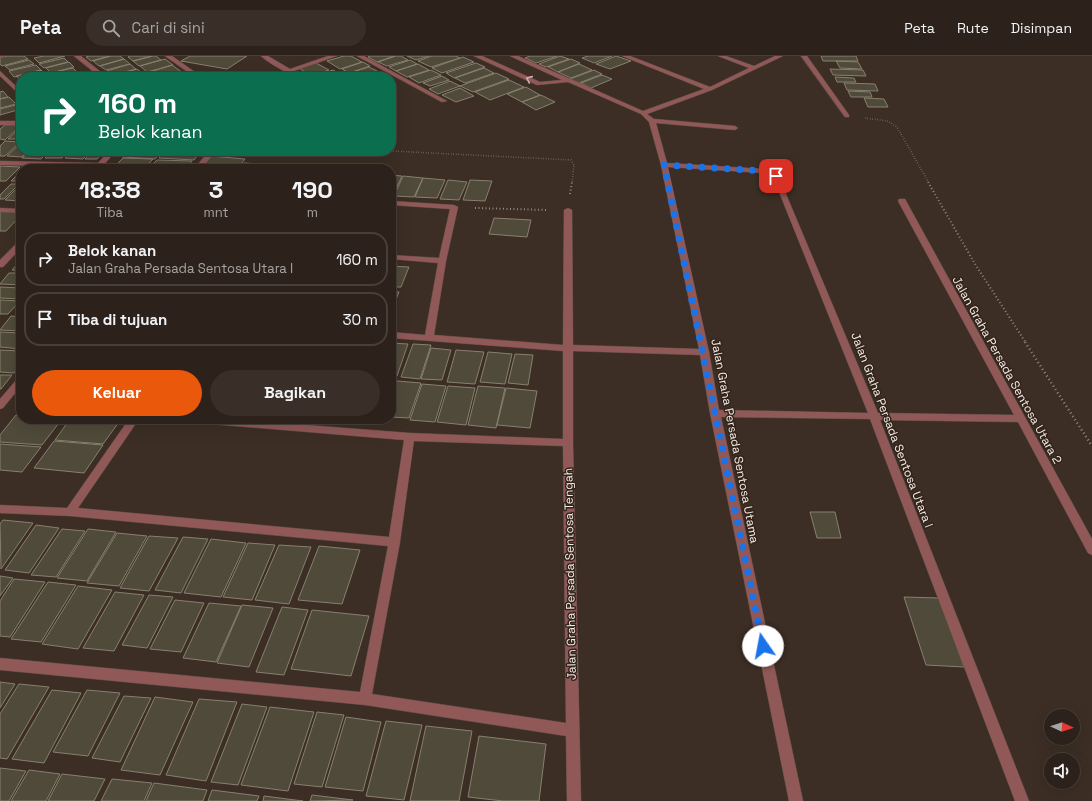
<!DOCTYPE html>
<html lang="id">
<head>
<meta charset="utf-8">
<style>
	body { margin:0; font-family:"Space Grotesk",sans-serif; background:#392f28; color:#f1f3f6; height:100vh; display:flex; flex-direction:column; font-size:15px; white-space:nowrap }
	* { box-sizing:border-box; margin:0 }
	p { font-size:13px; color:#a7a4a3 }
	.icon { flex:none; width:22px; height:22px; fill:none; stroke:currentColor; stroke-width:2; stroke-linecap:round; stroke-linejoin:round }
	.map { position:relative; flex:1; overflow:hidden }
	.drawer { position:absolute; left:16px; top:108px; width:380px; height:260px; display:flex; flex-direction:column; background:#2d221b; border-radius:16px; box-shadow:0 4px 16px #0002,0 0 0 1px #483f3a }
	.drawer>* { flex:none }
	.banner { position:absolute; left:16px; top:16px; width:380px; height:84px; border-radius:16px; box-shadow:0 4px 16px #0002,0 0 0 1px #483f3a; background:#0b6e4f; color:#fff; overflow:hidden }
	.needle { width:26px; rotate:93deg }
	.tools { position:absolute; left:1044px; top:653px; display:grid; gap:8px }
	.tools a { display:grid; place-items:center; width:36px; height:36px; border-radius:50%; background:#2d221b; box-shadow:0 4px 16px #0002,0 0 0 1px #483f3a; font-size:20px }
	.pin { position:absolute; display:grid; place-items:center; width:34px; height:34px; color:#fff; margin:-17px; border-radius:8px; box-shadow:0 2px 6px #0006 }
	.me { position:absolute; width:44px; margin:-22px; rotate:348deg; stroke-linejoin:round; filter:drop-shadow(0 0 3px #0008) }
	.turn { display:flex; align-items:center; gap:14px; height:84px; padding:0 16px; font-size:18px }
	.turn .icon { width:52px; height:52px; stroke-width:2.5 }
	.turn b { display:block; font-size:28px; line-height:34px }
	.eta { display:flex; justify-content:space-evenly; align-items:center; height:68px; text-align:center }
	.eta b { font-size:24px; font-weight:600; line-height:28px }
	.button { display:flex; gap:8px; margin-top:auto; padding:8px 16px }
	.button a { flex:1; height:46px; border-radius:24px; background:#ea580c; color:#fff; font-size:16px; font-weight:600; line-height:46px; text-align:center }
	.button a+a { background:#392f28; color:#f1f3f6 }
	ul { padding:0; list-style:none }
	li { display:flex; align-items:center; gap:12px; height:54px; margin:0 8px 6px; padding:0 8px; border:2px solid #483f3a; border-radius:16px }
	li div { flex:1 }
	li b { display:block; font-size:15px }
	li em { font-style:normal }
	header { display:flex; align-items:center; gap:24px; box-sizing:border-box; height:56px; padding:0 20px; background:#2d221b; border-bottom:1px solid #483f3a }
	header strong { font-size:19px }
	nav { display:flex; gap:22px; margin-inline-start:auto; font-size:14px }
	.search { width:280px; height:36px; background:#392f28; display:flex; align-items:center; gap:10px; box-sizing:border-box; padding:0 14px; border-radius:22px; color:#a7a4a3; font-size:15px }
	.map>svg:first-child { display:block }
	.building { fill:#504a3a; stroke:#87806f }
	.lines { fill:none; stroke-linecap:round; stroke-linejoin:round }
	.minor-casing { stroke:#5a4c43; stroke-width:1 }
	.path-far2 { stroke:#948880; stroke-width:1.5; stroke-dasharray:0.5 2; stroke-linecap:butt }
	.path-far1 { stroke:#948880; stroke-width:2; stroke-dasharray:1 2.5; stroke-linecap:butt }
	.path { stroke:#948880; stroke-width:2.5; stroke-dasharray:1 3; stroke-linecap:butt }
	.minor { fill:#915858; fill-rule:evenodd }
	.oneway { stroke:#ceb1ad }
	.route { stroke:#1a73e8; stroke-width:7; stroke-dasharray:0 12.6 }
	.labels { text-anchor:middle; stroke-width:3; stroke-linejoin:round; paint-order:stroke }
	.street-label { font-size:12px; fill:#f6ece6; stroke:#32241b }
</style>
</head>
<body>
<header>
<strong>Peta</strong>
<div class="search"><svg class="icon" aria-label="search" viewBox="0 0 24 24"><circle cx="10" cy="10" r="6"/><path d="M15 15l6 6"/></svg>Cari di sini</div>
<nav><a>Peta</a><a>Rute</a><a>Disimpan</a></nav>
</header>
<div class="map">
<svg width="1092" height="745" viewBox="0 0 1092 745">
	<rect width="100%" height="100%" fill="#3c2e24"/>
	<!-- building -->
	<path class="building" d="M7,0H24L28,3L2,10L0,8V2Z
		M44,0H65L39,7L34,2Z
		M89,0H110L91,5L86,1Z
		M111,0H120L124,3L99,10L93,5Z
		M130,0H152L133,5L128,1Z
		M153,0H156L161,4L139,10L133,5Z
		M190,0H247L227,13L181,5Z
		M344,0H351L362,6L340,13L327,5Z
		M370,0H394L377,6L368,1Z
		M396,0H401L408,4L387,10L378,6Z
		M407,0H429L416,4Z
		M432,0H456L460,2L431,11L418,5Z
		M530,0H557L536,7L525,2Z
		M560,0L569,3L546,11L539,8Z
		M588,0H612L594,7L582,2Z
		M616,0L631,5L610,13L596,8Z
		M821,0H856L858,5H823Z
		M463,1L474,6L442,17L432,12Z
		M64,2L68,6L44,12L39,8Z
		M124,3L130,8L106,14L100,10Z
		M165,3L173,9L147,16L140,10Z
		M571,3L580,7L558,16L548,11Z
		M29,4L34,8L10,14L5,10Z
		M410,4L417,8L396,15L389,11Z
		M836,5L858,6L862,13L840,12Z
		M69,6L74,11L51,17L46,12Z
		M363,6L370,10L349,17L342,13Z
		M316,7L329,14L311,20L299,12Z
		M476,7L485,11L454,22L446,17Z
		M130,8L136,13L113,19L107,15Z
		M418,8L429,14L407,21L396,15Z
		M579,8L592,14L571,22L558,16Z
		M36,9L41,14L14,21L9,15Z
		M172,9L183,17L169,21H152L147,17Z
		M369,11L379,16L364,21H356L349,17Z
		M73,12L77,16L59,21H54L50,17Z
		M484,12L494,17L465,27L455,22Z
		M137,13L143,18L132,21H116L114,20Z
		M830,13L863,14L866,20L833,19Z
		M41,14L46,18L36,21H21V25L16,20Z
		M333,14L342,19L337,21H313Z
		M431,14L441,19L419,27L409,21Z
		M594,14L602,18L579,27L570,23Z
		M78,16L83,21H60Z
		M380,16L388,21H365Z
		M496,17L509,23L473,36L460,30Z
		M602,19L612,23L591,32L581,27Z
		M442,20L449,24L430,30L423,27Z
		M835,21L854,22L856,26H837Z
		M509,24L524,31L490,44L475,36Z
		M450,25L460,30L438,38L429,33Z
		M844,27L875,28L878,35L847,34Z
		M526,31L540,39L522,46L507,38Z
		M460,32L474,40L456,46L442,39Z
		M3,35L8,41L0,43V36Z
		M848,35L870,36L872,41H851Z
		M541,39L555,46L536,54L522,46Z
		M9,41L16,48L0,52V43Z
		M864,42L884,43L888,51H868Z
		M16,49L21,53L0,59V53Z
		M5,69H21L5,84L0,83V73Z
		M21,71V83H8Z
		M5,85L20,86L5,100H0V90Z
		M21,87V95H28L22,101L7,100Z
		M30,95H49L41,103L22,102Z
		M52,95H69L62,102H45Z
		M72,95H90L83,103L65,102Z
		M92,95H104L97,103H85Z
		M128,95H162L155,103L122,101Z
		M166,95H173L200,96L194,104L159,102Z
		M210,100L245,103L238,112L202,109Z
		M123,102L153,103L144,113L113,112Z
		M157,104L192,105L186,113L150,111Z
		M244,107L279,109L276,113H240Z
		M0,110L20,111L6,125H0Z
		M58,110L73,111L71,113H55Z
		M21,115V125H11Z
		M391,119L402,120L393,139H391Z
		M403,120L423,122L414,141L394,140Z
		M423,122L445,124L437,142L415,141Z
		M448,124L467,126L459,144L440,143Z
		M470,124L492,125L485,145L463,144Z
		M11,128H19L4,143H0V139Z
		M20,129H21V145L5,144Z
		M0,154L21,155V159L6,175H0Z
		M494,162L531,164L527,181L489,178Z
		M21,204V215L12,214Z
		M391,210L409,211L401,231H391Z
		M9,217H21V229L0,228Z
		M0,231L21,232V243L0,242Z
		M391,236H399L391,256Z
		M0,244L20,245L8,258H0Z
		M11,260L21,261V275L0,274Z
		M0,276L21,277V293L0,291Z
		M391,287L408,288L397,320L391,319Z
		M413,288L431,289L420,323L401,321Z
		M431,292L451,294L442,324L421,323Z
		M0,294L21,295V308L14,317L0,316Z
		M456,294L484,296L475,328L447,326Z
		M488,296L512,298L505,328L480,326Z
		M515,298L533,299L528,329L508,327Z
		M0,319H12L1,333H0Z
		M397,325L421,327L409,362L391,361V342Z
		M422,328L446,330L435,366L410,364Z
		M448,330L475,332L466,369L437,366Z
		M478,330L505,332L496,372L468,369Z
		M506,332L537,335L530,372L497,369Z
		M16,359L21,360V363H62L42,389L0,386V379Z
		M70,363H85L119,366L103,388L55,384Z
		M54,385L103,389L84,417L34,412Z
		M0,388L41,391L22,416L0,414Z
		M810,456H835L841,482H817Z
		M3,464L33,467L1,513L0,468Z
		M36,469L59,472L29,517L5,514Z
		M62,473L85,475L56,521L31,519Z
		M88,473L116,476L87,525L57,522Z
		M117,477L147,480L119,530L87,527Z
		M149,480L178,482L149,535L120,532Z
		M183,481L208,483L181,537L155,534Z
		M211,483L246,487L221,541L184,537Z
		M248,487L275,489L252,544L223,541Z
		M279,489L311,491L289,548L255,544Z
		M319,490L360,494L342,548L298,544Z
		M0,520L13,522L0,540Z
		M14,523L45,526L10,581L0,580V545Z
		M48,526L76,529L41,586L11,583Z
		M78,530L112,534L78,593L42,588Z
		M115,536L144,539L114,595L83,592Z
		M149,539L173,541L147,592L122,589Z
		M904,541L939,542L964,611L926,609Z
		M175,544L204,547L181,596L150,593Z
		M209,547L241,550L216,606L183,602Z
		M242,549L273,552L249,611L217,607Z
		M282,551L308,554L284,619L256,616Z
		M312,554L369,560L351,620L291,613Z
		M0,626L15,628L0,652Z
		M19,628L49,631L7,703L0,702V658Z
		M52,634L81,637L44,707L12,703Z
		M87,634L120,637L88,700L53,696Z
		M124,640L151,642L120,706L92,702Z
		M155,641L193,646L160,719L121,714Z
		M199,643L237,646L206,725L166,719Z
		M242,648L267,651L238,729L211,726Z
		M270,651L314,656L288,735L241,729Z
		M317,656L344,659L322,731L294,728Z
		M346,661L381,666L363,735L325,731Z
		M386,665L422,669L404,744L366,740Z
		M426,670L472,675L459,745H410Z
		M479,680L546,688L539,745H503L468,741Z
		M0,712L26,715L9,745H0Z
		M29,714L60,718L46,745H11Z
		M62,718L105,723L94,745H48Z
		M112,723L152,727L144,745H101Z
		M154,727L207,734L203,745H146Z
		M212,734L259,740L257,745H208Z
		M312,739L353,744L310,745Z
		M264,740L303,745H263Z"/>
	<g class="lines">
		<defs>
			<path id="minor" d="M0,0H5L0,2Z
				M74,0H81L107,21H100Z
				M165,0H172L202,21H195Z
				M261,0H268L290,13L328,0H337L294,15L303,21C292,21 270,8 261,0Z
				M357,0H364L447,45L442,46Z
				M474,0H482L540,26L562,24L510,0H518L643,55L704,33L622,0H630L710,31L749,12L718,0H726L754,10L775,0H783L712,34L647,58L654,63L735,70L738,72L735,74L656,67L667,107L765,113L778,119L878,357L1014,359L898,145L899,143H905L1092,483V499L1088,497L1018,366L880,364L1029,745H1015L870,363L721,361L803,745H789L710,357L700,299L573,295V387L581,745H567L566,680L365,649L0,614V602L360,636L388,490L70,460L0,457V449L67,452L129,363H139L78,452L389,481L404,384L186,366L181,363H229L410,377L563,383V295L391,282V276L425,279L438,207L391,203V199L439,202L450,153L391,149V145L454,149L458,151L446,205L434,279L563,289L564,154L568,152L572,154L573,289L699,293L661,109L649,66L641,58L568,26L537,29ZM668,111L764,117L773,121L868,357L719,354L709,296ZM414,385L563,390L566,667L372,638L400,486Z
				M801,0H807L849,59V61H845Z
				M0,15L21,35V40L0,20Z
				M0,65H21V69H0Z
				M109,95H116L100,113H93L94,111L0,109V105L98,107Z
				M209,95H216L201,113H194Z
				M0,152L21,153V157L0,156Z
				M18,186H21V192L3,211H0V204Z
				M21,321V330L3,352L0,353V343L18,322Z"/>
		</defs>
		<!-- minor casing -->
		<use href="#minor" class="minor-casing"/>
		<!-- path-far2 -->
		<path class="path-far2" d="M865,62L888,65L897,71L929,127
			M391,95L571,104L574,109L572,127"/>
		<!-- path-far1 -->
		<path class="path-far1" d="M928,126L975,208L1026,287
			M570,138L572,126
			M475,152L548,154"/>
		<!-- path -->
		<path class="path" d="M1025,286L1092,390"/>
		<!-- minor -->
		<use href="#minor" class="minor"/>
	</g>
	<!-- one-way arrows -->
	<defs><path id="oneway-chevron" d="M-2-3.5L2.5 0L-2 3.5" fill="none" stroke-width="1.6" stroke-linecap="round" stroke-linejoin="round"/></defs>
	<use class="oneway" href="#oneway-chevron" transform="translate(529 23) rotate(-156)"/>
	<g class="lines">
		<!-- route -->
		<path class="route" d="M763,590L664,109L765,115L776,120"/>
	</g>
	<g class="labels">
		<!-- street labels -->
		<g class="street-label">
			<text transform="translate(1007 314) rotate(61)" y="4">Jalan Graha Persada Sentosa Utara 2</text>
			<text transform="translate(892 374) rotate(69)" y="4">Jalan Graha Persada Sentosa Utara I</text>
			<text transform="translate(735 385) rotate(79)" y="4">Jalan Graha Persada Sentosa Utama</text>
			<text transform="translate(570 518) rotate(-91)" y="4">Jalan Graha Persada Sentosa Tengah</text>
		</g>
	</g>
</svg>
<div class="tools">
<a><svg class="needle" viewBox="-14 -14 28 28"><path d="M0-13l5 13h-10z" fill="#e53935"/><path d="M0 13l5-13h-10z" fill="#a7a4a3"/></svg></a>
<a><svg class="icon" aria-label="sound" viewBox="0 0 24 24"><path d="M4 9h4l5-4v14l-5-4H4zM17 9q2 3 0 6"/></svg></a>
</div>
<div class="pin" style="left:776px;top:120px;background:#d93025"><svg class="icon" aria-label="arrive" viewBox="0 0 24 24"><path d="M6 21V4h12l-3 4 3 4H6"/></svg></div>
<svg class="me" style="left:763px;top:590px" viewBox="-20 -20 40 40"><circle r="19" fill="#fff"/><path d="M0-13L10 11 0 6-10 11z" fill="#1a73e8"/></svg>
<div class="banner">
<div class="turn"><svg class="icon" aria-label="right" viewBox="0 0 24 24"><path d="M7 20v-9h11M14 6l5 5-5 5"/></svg><div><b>160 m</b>Belok kanan</div></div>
</div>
<section class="drawer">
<div class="eta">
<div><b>18:38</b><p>Tiba</p></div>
<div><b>3</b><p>mnt</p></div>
<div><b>190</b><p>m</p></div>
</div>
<ul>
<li><svg class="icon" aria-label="right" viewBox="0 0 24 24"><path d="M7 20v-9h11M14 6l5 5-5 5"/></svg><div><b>Belok kanan</b><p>Jalan Graha Persada Sentosa Utara I</p></div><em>160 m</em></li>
<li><svg class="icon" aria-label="arrive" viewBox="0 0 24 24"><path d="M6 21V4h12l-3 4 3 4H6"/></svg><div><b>Tiba di tujuan</b></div><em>30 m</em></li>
</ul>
<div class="button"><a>Keluar</a><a>Bagikan</a></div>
</section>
</div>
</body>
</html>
